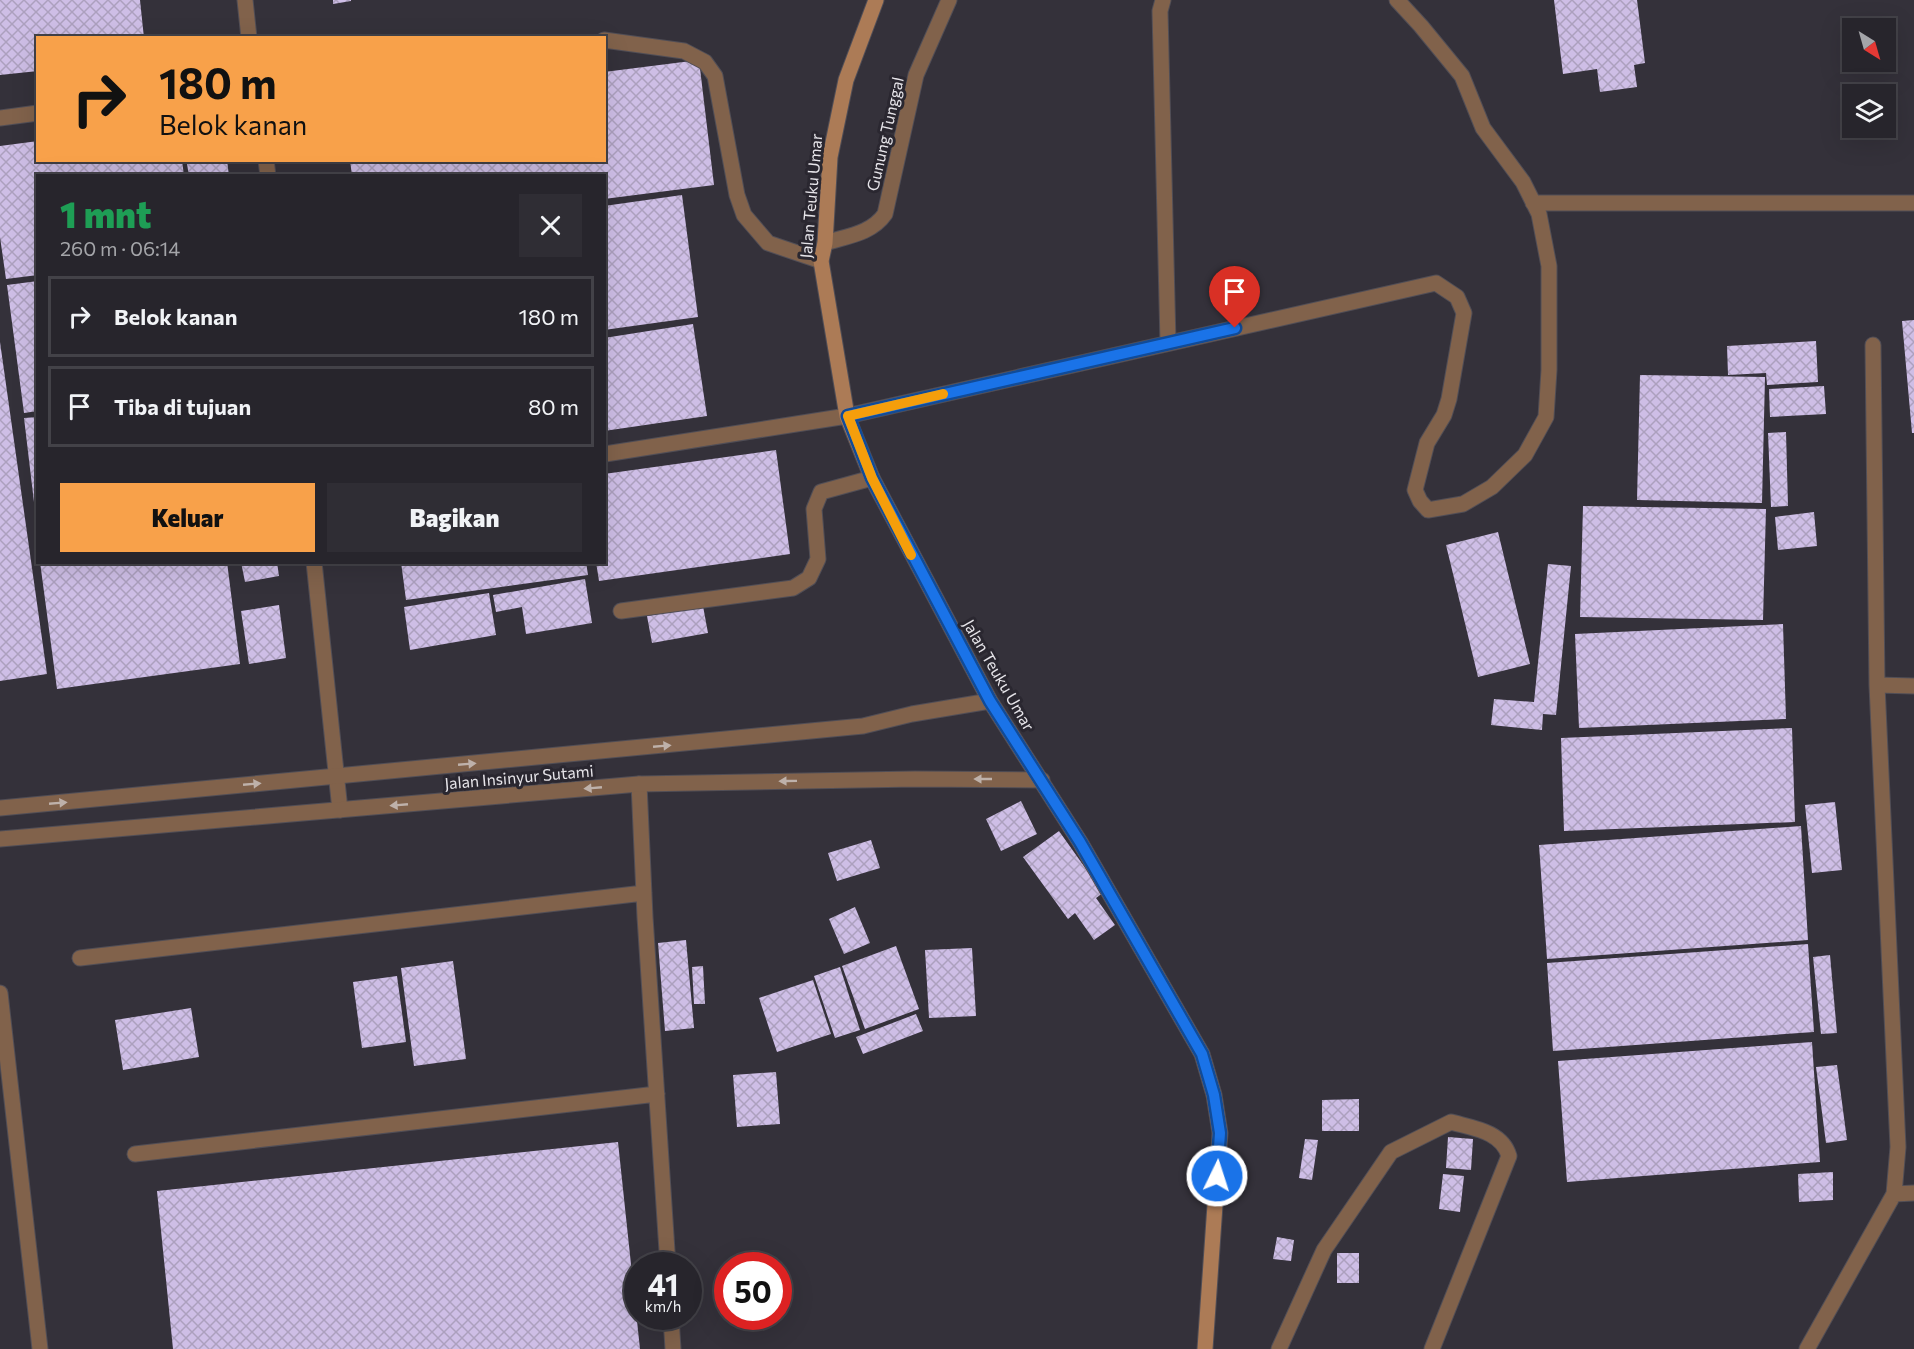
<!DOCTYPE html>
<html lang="id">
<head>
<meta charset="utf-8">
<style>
	body { margin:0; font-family:Commissioner,sans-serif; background:#2f2d34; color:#f1f3f6; height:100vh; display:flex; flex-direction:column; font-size:22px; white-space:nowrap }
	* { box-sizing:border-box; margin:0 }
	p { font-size:20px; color:#a4a5a9 }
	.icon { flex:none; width:33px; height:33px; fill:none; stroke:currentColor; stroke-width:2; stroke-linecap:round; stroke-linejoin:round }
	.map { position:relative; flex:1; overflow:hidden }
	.details { position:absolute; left:36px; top:174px; width:570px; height:390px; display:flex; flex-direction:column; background:#27252c; border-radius:0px; box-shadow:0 6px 24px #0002,0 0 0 2px #434248 }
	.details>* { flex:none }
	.guide { position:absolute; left:36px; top:36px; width:570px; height:126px; border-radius:0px; box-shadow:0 6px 24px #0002,0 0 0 2px #434248; background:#f8a14a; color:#111; overflow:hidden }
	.needle { width:39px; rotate:143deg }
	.buttons { position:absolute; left:1842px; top:18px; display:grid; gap:12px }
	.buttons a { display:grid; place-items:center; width:54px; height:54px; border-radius:0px; background:#27252c; box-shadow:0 6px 24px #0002,0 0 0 2px #434248; font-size:30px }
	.speed { position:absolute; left:624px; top:1252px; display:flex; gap:12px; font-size:30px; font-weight:700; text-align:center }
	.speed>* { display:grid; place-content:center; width:78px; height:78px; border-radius:50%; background:#27252c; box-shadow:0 6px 24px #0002,0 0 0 2px #434248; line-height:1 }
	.speed small { font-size:15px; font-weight:400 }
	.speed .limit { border:9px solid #d22; background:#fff; color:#111 }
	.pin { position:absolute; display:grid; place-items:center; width:51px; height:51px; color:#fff; margin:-62px -26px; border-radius:50% 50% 50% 0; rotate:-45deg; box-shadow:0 0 6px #0007 }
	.pin .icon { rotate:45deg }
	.me { position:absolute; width:66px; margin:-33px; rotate:4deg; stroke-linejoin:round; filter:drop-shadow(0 0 4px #0008) }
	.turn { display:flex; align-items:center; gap:21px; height:126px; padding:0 24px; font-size:27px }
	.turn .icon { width:78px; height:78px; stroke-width:2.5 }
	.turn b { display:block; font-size:42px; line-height:51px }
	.round { display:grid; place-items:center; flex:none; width:63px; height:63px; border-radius:0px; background:#2f2d34 }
	.head { display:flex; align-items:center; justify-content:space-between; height:102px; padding:0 24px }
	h1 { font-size:36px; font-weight:800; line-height:45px; color:#1e9e55 }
	.action { display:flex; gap:12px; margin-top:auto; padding:12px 24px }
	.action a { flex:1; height:69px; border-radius:0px; background:#f8a14a; color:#111; font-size:24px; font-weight:800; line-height:69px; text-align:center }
	.action a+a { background:#2f2d34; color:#f1f3f6 }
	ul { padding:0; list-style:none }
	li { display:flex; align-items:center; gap:18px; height:81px; margin:0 12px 9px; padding:0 12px; border:3px solid #434248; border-radius:0px }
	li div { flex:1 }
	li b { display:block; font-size:22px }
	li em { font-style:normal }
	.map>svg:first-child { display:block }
	.building { fill:url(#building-cross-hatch) }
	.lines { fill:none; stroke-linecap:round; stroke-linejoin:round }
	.service-casing { stroke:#514e56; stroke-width:17 }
	.minor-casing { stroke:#514e56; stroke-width:17 }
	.tertiary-casing { stroke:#514e56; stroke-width:17 }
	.secondary-casing { stroke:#514e56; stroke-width:17 }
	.service { stroke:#81624b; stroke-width:15 }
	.minor { stroke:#81624b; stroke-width:15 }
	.tertiary { stroke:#81624b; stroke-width:15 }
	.secondary { stroke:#ac7b56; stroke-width:15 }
	.oneway { fill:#beb1aa }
	.route-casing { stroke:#114b97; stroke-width:15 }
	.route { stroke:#1a73e8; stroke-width:10 }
	.slow { stroke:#f59e0b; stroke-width:10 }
	.labels { text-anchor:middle; stroke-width:6; stroke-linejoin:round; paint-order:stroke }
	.street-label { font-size:16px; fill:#e7e5ea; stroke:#2a2730 }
</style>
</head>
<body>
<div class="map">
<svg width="1914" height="1349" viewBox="0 0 1914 1349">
	<defs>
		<pattern id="building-cross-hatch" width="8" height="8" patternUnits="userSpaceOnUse" patternTransform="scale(1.5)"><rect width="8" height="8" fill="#cebee6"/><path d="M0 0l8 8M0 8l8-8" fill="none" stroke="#aca0be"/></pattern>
	</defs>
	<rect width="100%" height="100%" fill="#34313a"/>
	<!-- building -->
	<path class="building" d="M0,0H140L144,38H38V71L0,75Z
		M333,0H351V1L333,4Z
		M1554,0H1637L1645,63L1634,65L1637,87L1600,92L1597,69L1563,74Z
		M699,60L714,185L604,199V176H352L350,160H604V72Z
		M38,141V160H182L184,176H38V275L6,279L0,237V146Z
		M210,160H227L229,176H189L187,164Z
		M682,195L698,317L604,330V206Z
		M38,281V411L24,413L7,285Z
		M1914,320V433H1912L1902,321Z
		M693,324L707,416L604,431V338Z
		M1816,341L1818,382L1767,385L1766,373L1728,375L1727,346Z
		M0,342L47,674L0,681Z
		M1640,375L1765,377L1762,503L1637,500Z
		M1824,386L1826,414L1770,417L1769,389Z
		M38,417V519H36L24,418Z
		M1786,432L1788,506L1771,507L1768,433Z
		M776,450L790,554L599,581L596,562H604V474Z
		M1583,506L1766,509L1763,620L1580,617Z
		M1814,512L1817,546L1778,550L1775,517Z
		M1498,532L1530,664L1478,677L1446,545Z
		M40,562H227L240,664L57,689Z
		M241,562H277L279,576L245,582Z
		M401,562H586L588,575L406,600Z
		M1548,564L1571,566L1556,715L1543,714L1542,730L1491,725L1494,699L1534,702Z
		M585,579L592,623L526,634L522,607L496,612L493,595Z
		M489,593L496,635L410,650L404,607Z
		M279,605L286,658L249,664L241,611Z
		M703,606L708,633L652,643L647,616Z
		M1783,624L1786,719L1579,728L1575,634Z
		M1792,728L1795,822L1564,831L1561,738Z
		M1021,801L1037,834L1001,851L986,819Z
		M1835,802L1842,870L1812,873L1805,805Z
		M1801,826L1808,940L1547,959L1539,845Z
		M1059,831L1103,893L1096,898L1115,925L1094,940L1075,913L1068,919L1023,857Z
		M871,840L880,868L837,881L828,853Z
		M855,907L870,943L844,954L829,919Z
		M686,940L694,1028L665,1031L658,943Z
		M1808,944L1814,1032L1553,1051L1547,963Z
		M896,946L919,1009L865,1029L842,966Z
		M972,948L976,1016L929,1018L925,950Z
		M1830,955L1837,1033L1821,1034L1813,957Z
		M453,961L466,1059L414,1066L401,968Z
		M703,966L705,1004H694L692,967Z
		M840,967L860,1030L835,1038L814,976Z
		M397,976L406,1042L362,1048L353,982Z
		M813,980L831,1034L777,1052L759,998Z
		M191,1008L199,1057L123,1070L115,1020Z
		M916,1014L923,1031L863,1054L856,1037Z
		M1812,1042L1820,1162L1567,1182L1558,1061Z
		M1837,1065L1847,1140L1826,1143L1816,1067Z
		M776,1072L780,1124L737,1127L733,1075Z
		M1359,1099V1131H1322V1100Z
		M1448,1137L1473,1139L1471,1170L1446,1168Z
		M1305,1139L1318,1140L1312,1180L1299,1178Z
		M618,1142L640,1349H173L157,1191Z
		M1833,1172V1200L1799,1202L1798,1174Z
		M1443,1174L1464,1176L1460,1212L1439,1209Z
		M1277,1237L1294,1240L1291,1261L1273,1259Z
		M1337,1253H1359V1283H1337Z"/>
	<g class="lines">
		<defs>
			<path id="service" d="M245,0L249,38
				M1163,0L1160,11L1168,343
				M604,40L684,51L705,62L715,76L737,195L744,215L768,243L821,261
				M0,118L38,113
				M266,160L268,176
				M1533,203H1914
				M605,454L847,416L1436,283L1457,297L1464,313L1449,399L1444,415L1427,443L1415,490L1420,501L1428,510L1463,504L1492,487L1525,455L1546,417L1549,370V266L1539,214L1523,182L1483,128L1462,76L1421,26L1397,0
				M314,562L340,810
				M621,611L793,588L809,578L818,559L814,509L821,492L872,478
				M1877,685L1914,686
				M639,784L645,917L668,1266
				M80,958L644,893
				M0,993L40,1349
				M135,1154L657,1094
				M1894,1194L1914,1193
				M671,1317L673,1349
				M1279,1349L1324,1250L1391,1152L1451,1122C1472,1128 1502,1131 1509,1156L1432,1349
				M1807,1349L1894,1194L1898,1147L1877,685L1873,345"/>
			<path id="minor" d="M825,243C847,236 871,234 885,214L916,75L949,0"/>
			<path id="tertiary" d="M0,808L863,726L912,714L990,701
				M0,839L639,784L915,779L1042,780"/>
			<path id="secondary" d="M876,0L846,80L830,157L825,243L821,261L847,416L872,478L990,701L1080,842L1202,1054L1214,1095L1220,1133L1205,1349"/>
		</defs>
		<!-- service casing -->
		<use href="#service" class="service-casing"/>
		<!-- minor casing -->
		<use href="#minor" class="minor-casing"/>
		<!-- tertiary casing -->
		<use href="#tertiary" class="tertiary-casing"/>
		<!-- secondary casing -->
		<use href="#secondary" class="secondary-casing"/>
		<!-- service -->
		<use href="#service" class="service"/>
		<!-- minor -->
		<use href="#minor" class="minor"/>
		<!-- tertiary -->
		<use href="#tertiary" class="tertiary"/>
		<!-- secondary -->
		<use href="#secondary" class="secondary"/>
	</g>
	<!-- one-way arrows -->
	<defs><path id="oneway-solid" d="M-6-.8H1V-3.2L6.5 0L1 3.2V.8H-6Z" transform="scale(1.5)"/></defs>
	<g class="oneway">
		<use href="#oneway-solid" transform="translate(662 746) rotate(-5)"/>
		<use href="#oneway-solid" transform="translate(467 764) rotate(-5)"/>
		<use href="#oneway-solid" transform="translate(983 779) rotate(-180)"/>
		<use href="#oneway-solid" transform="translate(788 781) rotate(179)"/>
		<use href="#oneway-solid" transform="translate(252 784) rotate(-5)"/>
		<use href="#oneway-solid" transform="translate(593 788) rotate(175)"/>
		<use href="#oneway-solid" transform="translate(58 803) rotate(-5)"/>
		<use href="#oneway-solid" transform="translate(399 805) rotate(175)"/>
	</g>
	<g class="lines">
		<defs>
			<path id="route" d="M1217,1176L1220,1133L1214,1095L1202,1054L1080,842L990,701L872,478L848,416L1235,328"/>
		</defs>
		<!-- route casing -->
		<use href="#route" class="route-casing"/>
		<!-- route -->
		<use href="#route" class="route"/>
		<!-- slow -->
		<path class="slow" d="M911,555L872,478L848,416L943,394"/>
	</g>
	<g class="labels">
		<!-- street labels -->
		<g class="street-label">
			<text transform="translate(885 134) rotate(-77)" y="6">Gunung Tunggal</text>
			<text transform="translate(811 196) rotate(-85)" y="6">Jalan Teuku Umar</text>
			<text transform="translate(999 675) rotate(60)" y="6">Jalan Teuku Umar</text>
			<text transform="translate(519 777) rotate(-5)" y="6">Jalan Insinyur Sutami</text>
		</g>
	</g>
</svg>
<div class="buttons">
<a><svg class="needle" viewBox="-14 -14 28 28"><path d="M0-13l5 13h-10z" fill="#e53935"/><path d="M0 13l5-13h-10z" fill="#a4a5a9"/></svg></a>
<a><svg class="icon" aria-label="layers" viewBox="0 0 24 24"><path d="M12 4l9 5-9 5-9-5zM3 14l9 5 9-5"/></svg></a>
</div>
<div class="speed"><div>41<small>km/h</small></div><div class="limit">50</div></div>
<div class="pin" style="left:1235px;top:328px;background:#d93025"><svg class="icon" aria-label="arrive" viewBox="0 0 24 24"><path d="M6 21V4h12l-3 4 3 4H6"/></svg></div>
<svg class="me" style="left:1217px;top:1176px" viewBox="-20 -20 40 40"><circle r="17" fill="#1a73e8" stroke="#fff" stroke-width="3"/><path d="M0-11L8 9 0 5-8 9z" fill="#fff"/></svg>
<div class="guide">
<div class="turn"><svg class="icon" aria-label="right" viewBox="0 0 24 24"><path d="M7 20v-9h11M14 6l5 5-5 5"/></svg><div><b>180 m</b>Belok kanan</div></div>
</div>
<section class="details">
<div class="head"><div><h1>1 mnt</h1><p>260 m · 06:14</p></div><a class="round"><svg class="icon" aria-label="close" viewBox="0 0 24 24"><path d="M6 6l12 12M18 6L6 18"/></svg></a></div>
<ul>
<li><svg class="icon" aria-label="right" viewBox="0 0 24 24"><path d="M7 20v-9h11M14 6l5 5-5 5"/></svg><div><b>Belok kanan</b></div><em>180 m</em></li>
<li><svg class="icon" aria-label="arrive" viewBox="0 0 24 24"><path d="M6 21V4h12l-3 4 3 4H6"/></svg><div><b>Tiba di tujuan</b></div><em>80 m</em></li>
</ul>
<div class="action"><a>Keluar</a><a>Bagikan</a></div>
</section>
</div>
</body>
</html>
